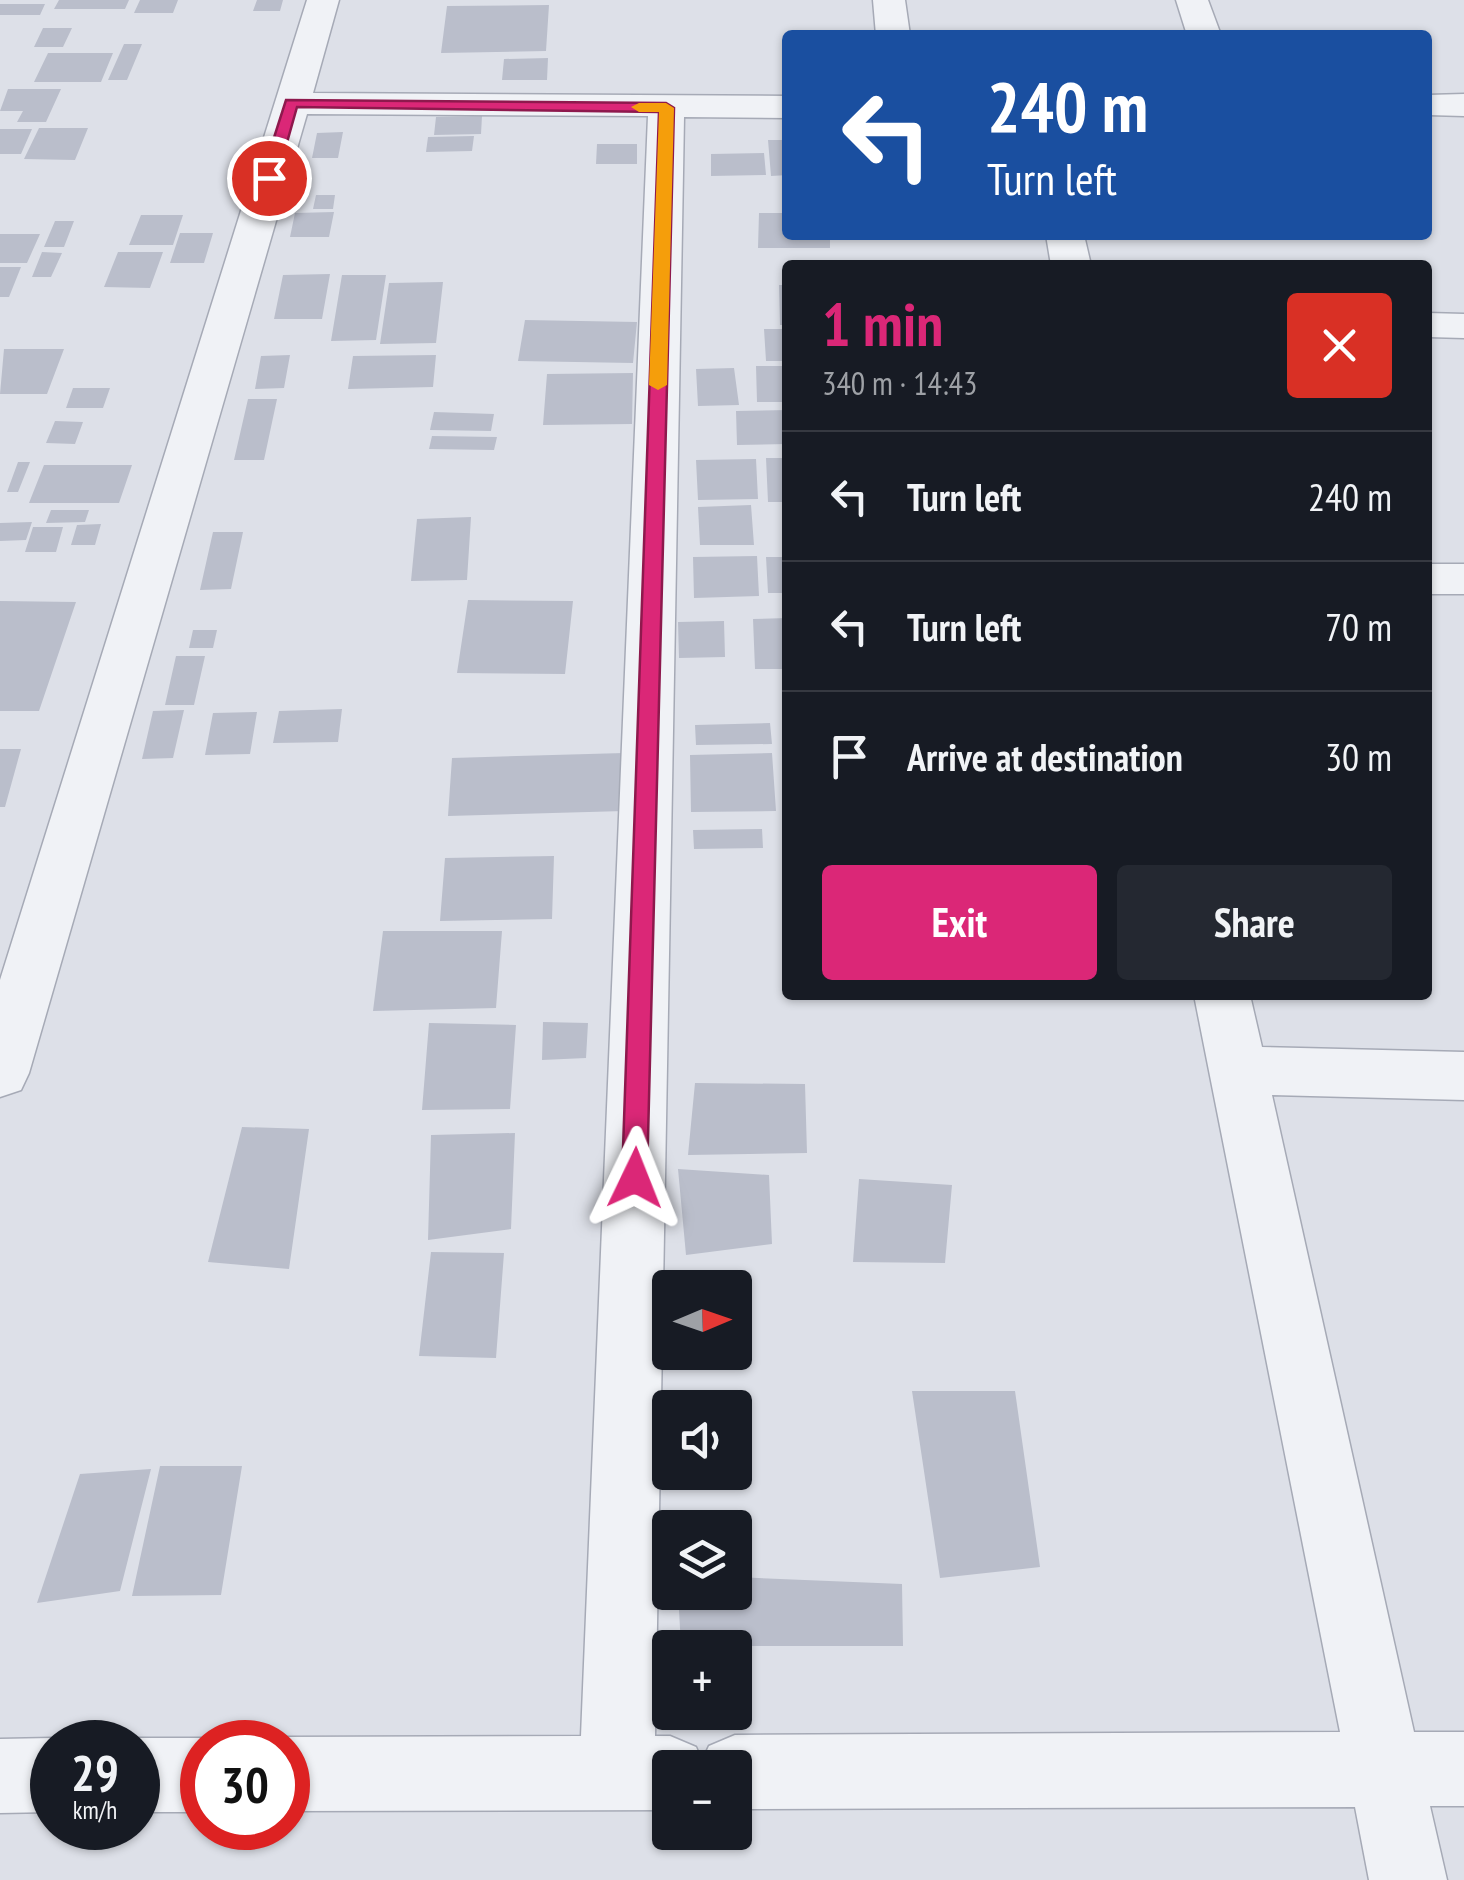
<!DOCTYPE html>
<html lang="en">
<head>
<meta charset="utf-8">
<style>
	body { margin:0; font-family:"PT Sans Narrow",sans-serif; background:#242831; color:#f1f3f6; height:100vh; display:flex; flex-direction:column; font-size:38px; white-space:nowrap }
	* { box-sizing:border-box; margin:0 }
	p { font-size:32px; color:#9ea1a6 }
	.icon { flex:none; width:55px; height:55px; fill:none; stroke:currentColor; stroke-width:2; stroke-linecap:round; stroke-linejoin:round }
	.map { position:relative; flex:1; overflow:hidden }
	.panel { position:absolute; left:782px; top:260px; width:650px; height:740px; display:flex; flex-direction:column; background:#171b24; border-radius:10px; box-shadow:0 2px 8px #0004 }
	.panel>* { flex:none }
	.top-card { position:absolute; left:782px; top:30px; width:650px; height:210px; border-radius:10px; box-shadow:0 2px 8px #0004; background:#1a4fa0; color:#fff; overflow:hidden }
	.needle { width:65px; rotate:88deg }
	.fabs { position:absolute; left:652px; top:1270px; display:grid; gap:20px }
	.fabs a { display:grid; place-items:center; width:100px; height:100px; border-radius:10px; background:#171b24; box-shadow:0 2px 8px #0004; font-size:50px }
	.speed { position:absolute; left:30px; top:1720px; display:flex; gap:20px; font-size:50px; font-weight:700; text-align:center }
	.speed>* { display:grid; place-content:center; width:130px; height:130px; border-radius:50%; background:#171b24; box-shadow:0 2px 8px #0004; line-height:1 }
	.speed small { font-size:25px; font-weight:400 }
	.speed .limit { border:15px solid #d22; background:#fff; color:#111 }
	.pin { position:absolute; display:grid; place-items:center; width:85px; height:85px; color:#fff; margin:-42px; border:5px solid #fff; border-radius:50%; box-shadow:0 2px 10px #0007 }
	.me { position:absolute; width:110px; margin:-55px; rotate:2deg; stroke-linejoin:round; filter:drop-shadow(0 0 8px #0008) }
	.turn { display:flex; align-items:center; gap:35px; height:210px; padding:0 40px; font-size:45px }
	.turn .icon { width:130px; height:130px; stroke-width:2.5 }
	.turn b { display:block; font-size:70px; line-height:85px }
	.round { display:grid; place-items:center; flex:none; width:105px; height:105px; border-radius:10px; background:#242831 }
	.head { display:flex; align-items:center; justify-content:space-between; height:170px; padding:0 40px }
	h1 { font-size:60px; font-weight:700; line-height:75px; color:#db2777 }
	.primary-button { display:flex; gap:20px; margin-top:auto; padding:20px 40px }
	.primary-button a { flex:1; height:115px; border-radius:10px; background:#db2777; color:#fff; font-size:40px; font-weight:700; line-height:115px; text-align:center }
	.primary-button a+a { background:#242831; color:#f1f3f6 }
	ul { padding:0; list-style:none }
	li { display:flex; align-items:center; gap:30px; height:130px; padding:0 40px; border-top:2px solid #363941 }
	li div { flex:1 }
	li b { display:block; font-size:38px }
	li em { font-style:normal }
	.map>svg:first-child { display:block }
	.building { fill:#babecb }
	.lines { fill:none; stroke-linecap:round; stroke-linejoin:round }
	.minor-casing { stroke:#a6aab6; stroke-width:3 }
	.minor { fill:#f0f2f6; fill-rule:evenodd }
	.route { fill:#db2777; stroke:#8e194d; stroke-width:2.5 }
	.slow { fill:#f59e0b }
</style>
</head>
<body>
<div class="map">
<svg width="1464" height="1880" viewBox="0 0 1464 1880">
	<rect width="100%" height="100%" fill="#dde0e8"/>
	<!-- building -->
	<path class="building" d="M59,0H129L125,9H54Z
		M140,0H178L173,13H134Z
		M257,0H283L280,11H253Z
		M0,4H45L40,15H0Z
		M549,5L546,51L441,53L447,6Z
		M43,28H72L63,47H34Z
		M124,44H142L127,80H108Z
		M48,53H113L101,82H34Z
		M548,58L547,80H502L504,59Z
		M8,89H61L46,122H17L23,111H0Z
		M482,116L481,134L434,135L436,117Z
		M39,128H88L75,160L24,159Z
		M0,129H32L21,154H0Z
		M343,132L338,158H312L317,133Z
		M474,136L472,151L426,152L428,137Z
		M768,140H788V175L771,176Z
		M597,144H637V164H596Z
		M764,153L766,175L711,176V154Z
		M316,195H335L333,209H313Z
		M334,212L329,237H290L295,213Z
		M759,213H788V235H830V248H758Z
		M141,215H183L173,245H129Z
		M55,221H74L64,247H44Z
		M180,233H213L204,263H170Z
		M0,234H40L27,263H0Z
		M42,252L62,253L51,277H32Z
		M118,252H163L150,288L104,287Z
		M0,267H21L9,297H0Z
		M330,274L322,319H274L283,275Z
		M342,275H386L376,340L331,341Z
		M443,282L436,343L380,344L389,283Z
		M779,285H788V325H780Z
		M525,320L637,322L633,363L518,361Z
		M764,329H788V361H766Z
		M4,349H64L47,394H0Z
		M290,355L284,388L255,389L261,356Z
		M436,355L433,387L348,389L353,356Z
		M756,366H788V402H757Z
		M734,368L739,405L698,406L696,369Z
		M633,373L632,424L543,425L547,374Z
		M73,388H110L103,408H66Z
		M248,399H277L264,460H234Z
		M788,410V444L737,445L736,411Z
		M434,412L494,414L491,431L430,430Z
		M55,421L83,422L75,444L46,443Z
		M432,436L497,437L494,450L429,449Z
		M766,458H788V502H768Z
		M756,459L758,499L698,500L696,460Z
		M18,462H30L18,492H7Z
		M44,465H132L119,503H29Z
		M751,505L754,545H700L698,507Z
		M51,510H89L85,522L46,523Z
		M471,517L467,580L411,581L417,519Z
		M32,522L26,540L0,541V523Z
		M101,524L95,545H71L77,525Z
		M33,527H63L56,552H25Z
		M213,532H243L231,589L200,590Z
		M757,556L759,596L694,598L693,557Z
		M766,557H788V593H768Z
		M468,600L573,601L565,674L457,673Z
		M0,601L76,602L39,711H0Z
		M788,618V669H755L753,619Z
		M724,621L725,657L679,658L678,622Z
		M193,630H217L213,648H189Z
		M176,656H205L194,705H165Z
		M342,709L338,742L273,743L279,711Z
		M184,710L173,758L142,759L153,711Z
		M257,712L250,754L205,755L213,713Z
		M770,723L772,744L696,745L695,725Z
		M0,749H21L5,807H0Z
		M624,753V811L448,816L452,758Z
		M772,753L776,811L691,812L690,755Z
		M762,829L763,848L694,849L693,830Z
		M554,856L552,919L440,921L445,858Z
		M383,931H502L496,1008L373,1011Z
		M543,1022L588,1023L586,1058L542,1060Z
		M429,1023L516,1025L510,1109L422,1110Z
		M695,1083L805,1084L807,1153L688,1155Z
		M242,1127L309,1129L289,1269L208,1262Z
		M515,1133L511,1229L428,1240L431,1135Z
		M678,1169L769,1175L772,1244L686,1255Z
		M859,1179L952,1185L945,1263L853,1262Z
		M431,1252L504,1253L496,1358L419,1356Z
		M912,1391H1015L1040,1567L940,1578Z
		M160,1466H242L221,1595L132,1596Z
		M151,1469L120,1591L37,1603L80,1474Z
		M735,1577L902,1584L903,1646H681L678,1592H735Z"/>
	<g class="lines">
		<defs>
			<path id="minor" d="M307,0H339L313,93L788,96V118L684,117L655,1736H670L696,1747L702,1761L709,1746L735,1735L1340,1732L1194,995H1250L1262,1047L1464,1052V1100L1272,1095L1414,1732H1464V1806H1430L1447,1880H1369L1355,1807L735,1809V1768H670V1810L288,1811V1742H274L288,1737L581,1736L648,116L307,114L29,1073L21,1090L0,1097V980Z
				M873,0H905L910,35H876Z
				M1176,0H1208L1221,35H1187Z
				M1464,94V116L1428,115V95Z
				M1046,235H1084L1091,265H1051Z
				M1428,313L1464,314V338L1428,337Z
				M1428,564H1464V594H1428Z
				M52,1738L64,1742H52V1812L0,1813V1739Z
				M138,1738H202L214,1742H202V1812H138V1742H126Z"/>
		</defs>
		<!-- minor casing -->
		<use href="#minor" class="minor-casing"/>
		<!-- minor -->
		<use href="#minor" class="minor"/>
	</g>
	<!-- route -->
	<path class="route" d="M286,100L666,103L674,108L647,1178L644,1186L635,1189L626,1186L622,1178L659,112L297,107L277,178L269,182L261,178Z"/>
	<!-- slow -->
	<path class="slow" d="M666,103L674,108L667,385L658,390L649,385L659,112H639L631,107L639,103Z"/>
</svg>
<div class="fabs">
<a><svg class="needle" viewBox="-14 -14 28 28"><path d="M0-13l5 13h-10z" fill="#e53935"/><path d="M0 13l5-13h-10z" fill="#9ea1a6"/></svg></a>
<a><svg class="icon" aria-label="sound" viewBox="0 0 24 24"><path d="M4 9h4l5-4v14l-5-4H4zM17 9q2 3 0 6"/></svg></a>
<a><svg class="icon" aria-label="layers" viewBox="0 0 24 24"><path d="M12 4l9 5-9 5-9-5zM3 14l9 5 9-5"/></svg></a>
<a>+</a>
<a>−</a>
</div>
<div class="speed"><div>29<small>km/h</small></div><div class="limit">30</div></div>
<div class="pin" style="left:269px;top:178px;background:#d93025"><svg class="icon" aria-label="arrive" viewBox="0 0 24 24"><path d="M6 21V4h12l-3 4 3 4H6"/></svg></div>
<svg class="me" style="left:635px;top:1178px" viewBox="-20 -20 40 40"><path d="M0-17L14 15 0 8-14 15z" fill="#db2777" stroke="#fff" stroke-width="4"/></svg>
<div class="top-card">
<div class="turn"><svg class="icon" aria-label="left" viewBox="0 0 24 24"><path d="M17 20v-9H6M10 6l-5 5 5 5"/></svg><div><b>240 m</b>Turn left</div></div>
</div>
<section class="panel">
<div class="head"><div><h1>1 min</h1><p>340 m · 14:43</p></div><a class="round" style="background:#d93025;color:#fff"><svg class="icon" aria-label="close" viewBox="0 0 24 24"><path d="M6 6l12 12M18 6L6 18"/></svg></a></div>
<ul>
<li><svg class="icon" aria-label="left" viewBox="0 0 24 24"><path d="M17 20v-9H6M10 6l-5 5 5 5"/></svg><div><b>Turn left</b></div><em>240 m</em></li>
<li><svg class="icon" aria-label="left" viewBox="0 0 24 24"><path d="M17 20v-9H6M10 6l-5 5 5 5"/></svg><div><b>Turn left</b></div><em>70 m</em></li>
<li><svg class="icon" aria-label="arrive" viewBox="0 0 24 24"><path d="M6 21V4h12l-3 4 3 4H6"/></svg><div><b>Arrive at destination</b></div><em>30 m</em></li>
</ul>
<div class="primary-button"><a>Exit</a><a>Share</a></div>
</section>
</div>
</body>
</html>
